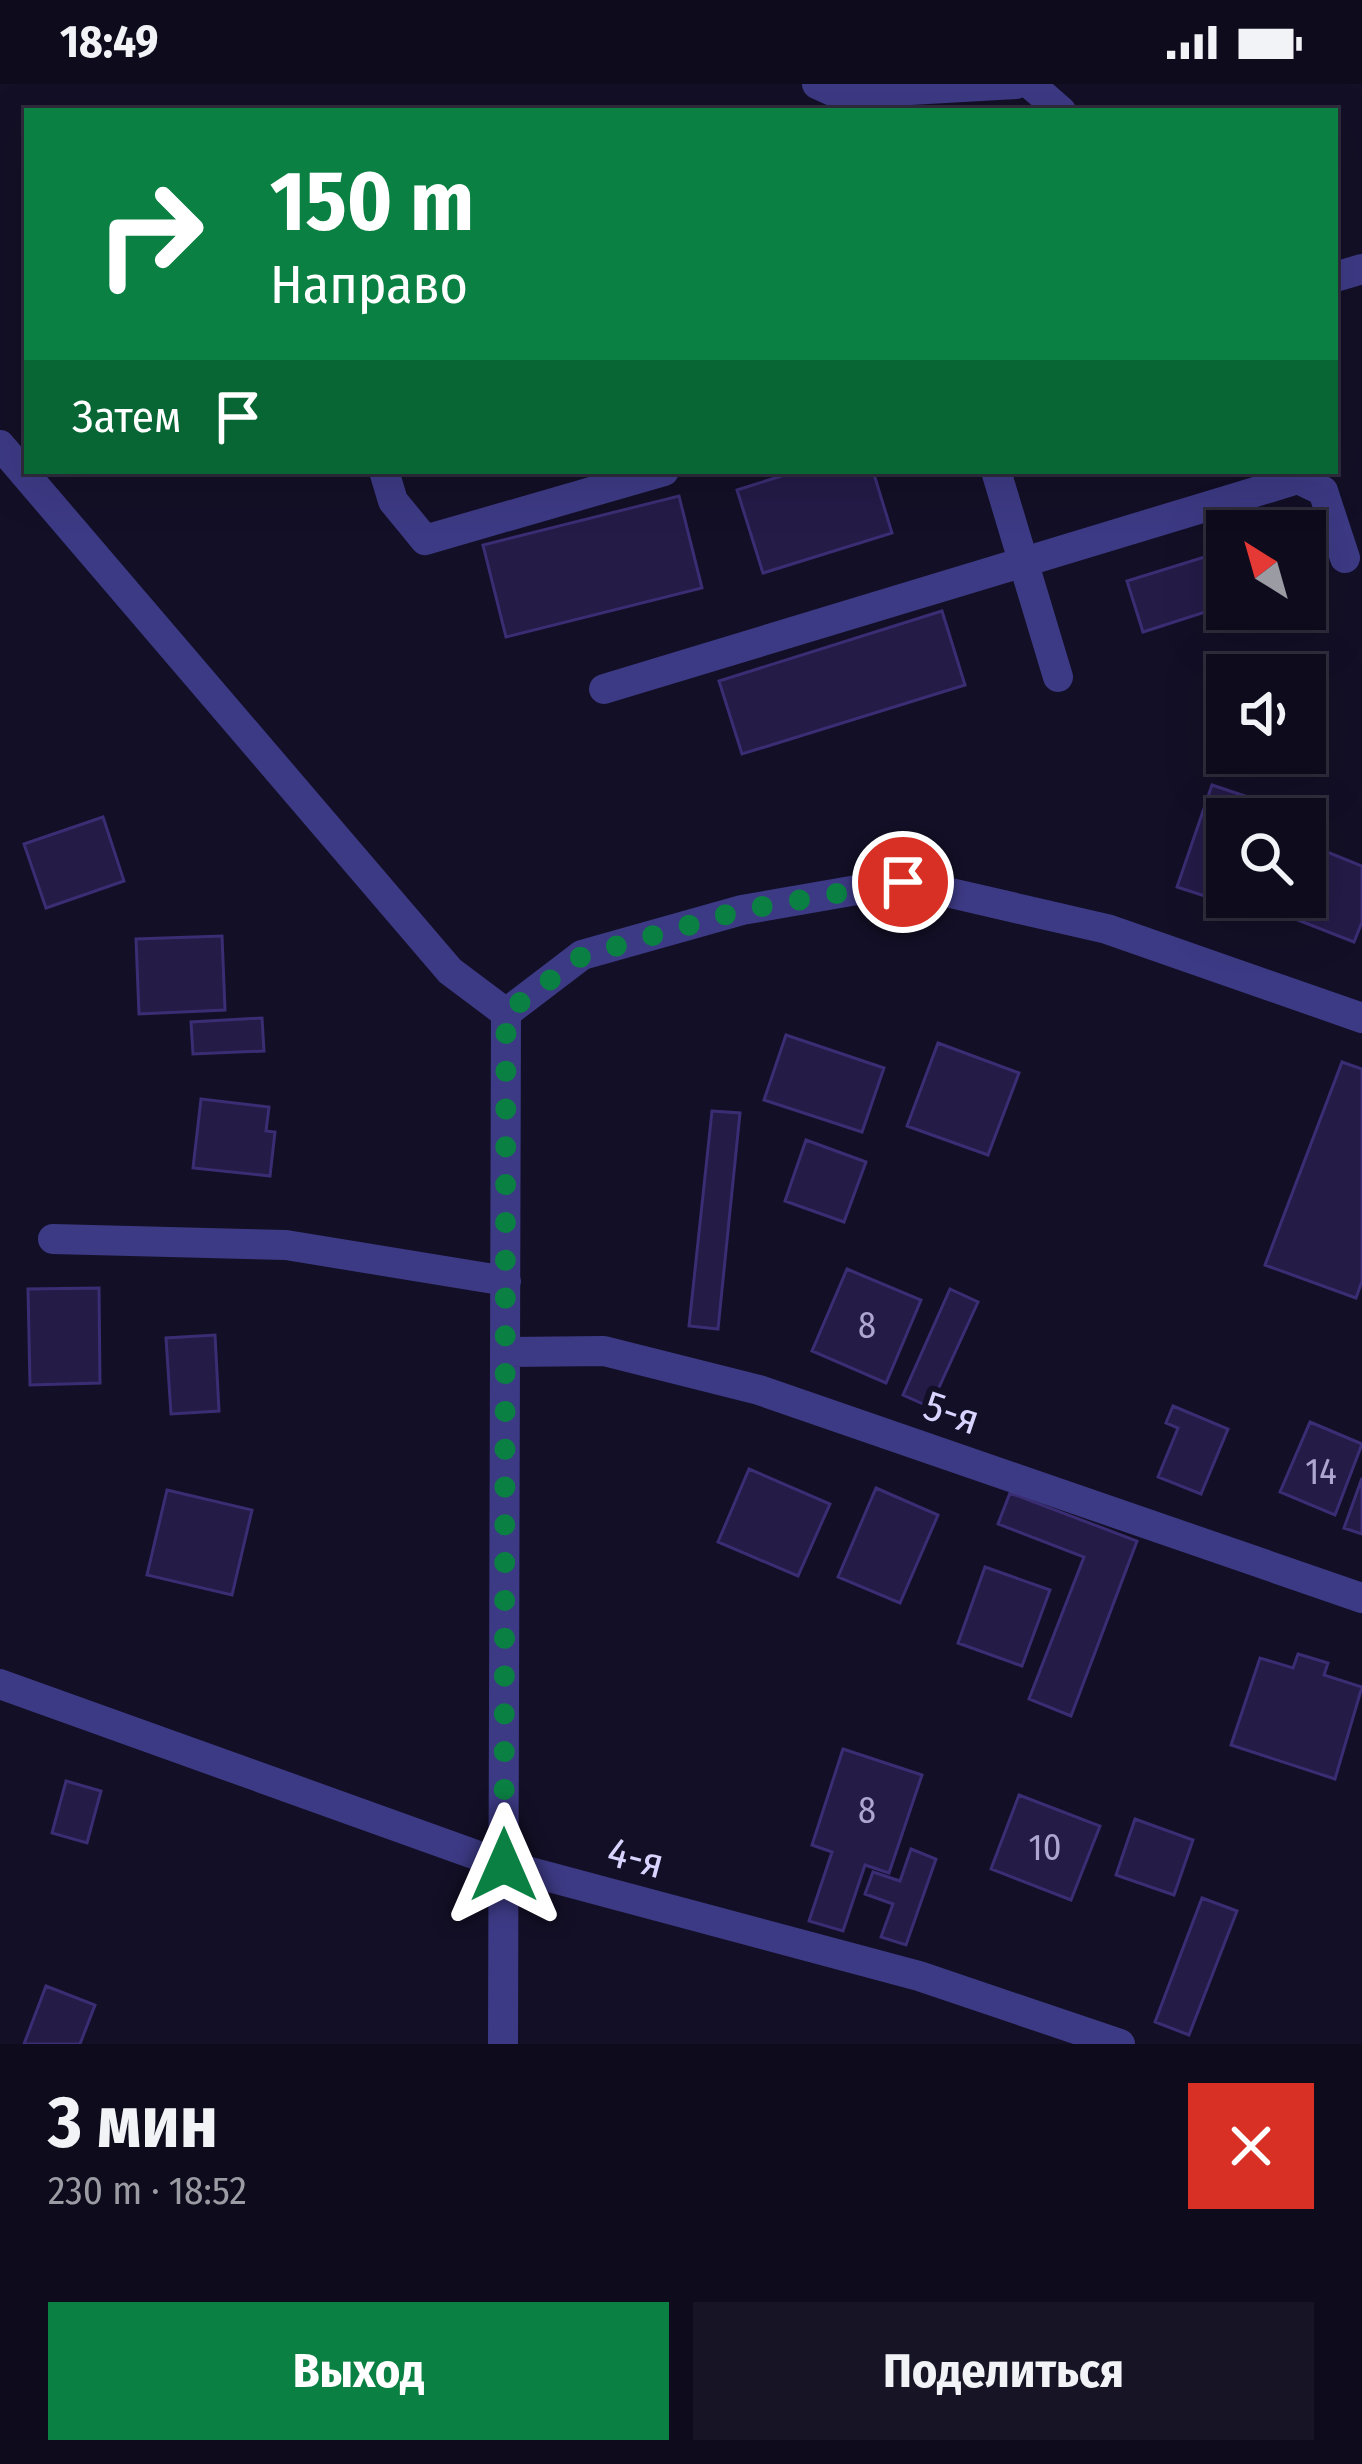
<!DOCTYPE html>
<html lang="ru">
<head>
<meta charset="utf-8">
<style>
	body { margin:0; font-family:"Fira Sans Condensed",sans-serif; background:#171425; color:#f1f3f6; height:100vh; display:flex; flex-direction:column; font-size:45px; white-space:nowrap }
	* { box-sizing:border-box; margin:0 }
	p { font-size:39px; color:#9b9ba3 }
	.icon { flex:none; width:66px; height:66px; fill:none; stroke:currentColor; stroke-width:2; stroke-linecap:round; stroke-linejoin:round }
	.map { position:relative; height:1960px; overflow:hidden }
	.details { display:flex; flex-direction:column; background:#0e0b1c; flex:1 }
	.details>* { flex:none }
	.guide { position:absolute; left:24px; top:24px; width:1314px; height:366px; border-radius:0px; box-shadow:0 12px 48px #0002,0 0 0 3px #2e2b3b; background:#0b8043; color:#fff; overflow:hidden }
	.needle { width:78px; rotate:323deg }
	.buttons { position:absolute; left:1206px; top:426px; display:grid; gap:24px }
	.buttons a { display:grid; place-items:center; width:120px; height:120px; border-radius:0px; background:#0e0b1c; box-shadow:0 12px 48px #0002,0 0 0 3px #2e2b3b; font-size:60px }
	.pin { position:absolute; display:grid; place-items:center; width:102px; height:102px; color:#fff; margin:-51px; border:6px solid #fff; border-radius:50%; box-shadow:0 3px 12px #0007 }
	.me { position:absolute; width:132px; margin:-66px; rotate:0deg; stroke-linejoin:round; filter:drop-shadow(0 0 9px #0008) }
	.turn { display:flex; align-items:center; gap:42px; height:252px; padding:0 48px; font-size:54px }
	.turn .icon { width:156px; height:156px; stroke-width:2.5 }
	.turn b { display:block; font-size:84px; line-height:102px }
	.then { display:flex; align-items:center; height:114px; padding:0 48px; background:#0003; gap:24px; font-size:45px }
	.round { display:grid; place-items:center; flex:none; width:126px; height:126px; border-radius:0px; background:#171425 }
	.headline { display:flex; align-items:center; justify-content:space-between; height:204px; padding:0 48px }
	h1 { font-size:72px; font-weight:700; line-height:90px }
	.button { display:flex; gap:24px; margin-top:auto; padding:24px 48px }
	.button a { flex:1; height:138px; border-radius:0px; background:#0b8043; color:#fff; font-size:48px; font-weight:700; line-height:138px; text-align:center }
	.button a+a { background:#171425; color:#f1f3f6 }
	.status { display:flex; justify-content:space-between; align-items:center; height:84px; padding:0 60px; background:#0e0b1c; direction:ltr }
	.status svg { height:33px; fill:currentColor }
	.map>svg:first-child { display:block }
	.building { fill:#241b47; stroke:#3b2d73; stroke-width:3 }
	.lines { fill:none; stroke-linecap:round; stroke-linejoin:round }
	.minor { stroke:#3d3a85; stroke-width:30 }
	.route { stroke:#0b8043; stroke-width:21; stroke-dasharray:0 37.8 }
	.labels { text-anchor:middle; stroke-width:12; stroke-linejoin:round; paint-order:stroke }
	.number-label { font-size:36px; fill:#aca6d1 }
	.street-label { font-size:42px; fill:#d9d4ff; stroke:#130f26 }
</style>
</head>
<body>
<div class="status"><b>18:49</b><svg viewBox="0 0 49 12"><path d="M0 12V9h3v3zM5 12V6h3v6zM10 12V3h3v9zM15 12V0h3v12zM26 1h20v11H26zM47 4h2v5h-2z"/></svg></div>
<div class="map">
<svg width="1362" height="1960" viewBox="0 0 1362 1960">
	<rect width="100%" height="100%" fill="#130f26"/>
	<!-- building -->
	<path class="building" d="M797,387H873L892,449L763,489L737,406Z
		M679,412L702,504L506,553L483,461Z
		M1227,466V521L1143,548L1127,497Z
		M942,527L965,601L742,670L719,597Z
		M1212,701L1245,712L1238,735H1227V813H1245L1242,824L1177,803Z
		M103,733L124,797L46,824L24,760Z
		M1305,759L1362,782V838L1354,858L1272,826L1277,813H1305Z
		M222,852L225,926L139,930L136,855Z
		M262,934L264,967L193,970L191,938Z
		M786,951L884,984L862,1048L764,1016Z
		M938,959L1019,989L988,1071L907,1042Z
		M1342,978L1362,985V1197L1356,1214L1265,1181Z
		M201,1015L269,1023L266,1047L275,1048L270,1092L193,1084Z
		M712,1027L740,1029L718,1245L689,1242Z
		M806,1056L866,1078L844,1138L785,1117Z
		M847,1185L921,1216L886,1299L812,1267Z
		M99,1204L100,1299L30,1301L28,1205Z
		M950,1205L978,1218L930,1323L903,1311Z
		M215,1251L219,1327L171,1330L166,1254Z
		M1173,1322L1228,1345L1201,1410L1158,1393L1178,1344L1166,1339Z
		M1310,1338L1362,1360L1335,1431L1280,1408Z
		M749,1385L830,1420L798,1492L718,1458Z
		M1362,1394V1450L1344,1444Z
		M876,1404L938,1431L900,1519L838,1493Z
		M167,1406L252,1426L232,1511L147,1491Z
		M1010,1409L1137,1457L1071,1632L1029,1615L1084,1473L998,1440Z
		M985,1483L1050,1506L1022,1582L958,1559Z
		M1298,1570L1328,1579L1324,1591L1362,1603L1335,1695L1231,1661L1260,1574L1293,1584Z
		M843,1665L922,1691L889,1789L865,1781L843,1847L809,1837L832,1768L812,1761Z
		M66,1697L101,1707L87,1759L52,1749Z
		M1019,1711L1100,1742L1071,1816L991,1785Z
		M1135,1735L1193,1756L1174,1811L1116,1791Z
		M911,1765L936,1775L906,1861L881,1853L893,1820L865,1810L873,1788L900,1797Z
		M1202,1814L1237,1827L1189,1951L1155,1938Z
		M46,1902L95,1921L80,1960H24Z"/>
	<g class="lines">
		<!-- minor -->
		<path class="minor" d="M817,0L839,10L1016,0
			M1030,0L1061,27
			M1335,193L1362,185
			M0,361L450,887L506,929
			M384,387L393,417L425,456L664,387
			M996,387L1058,593
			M604,605L1298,395L1323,407L1345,474
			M506,929L582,871L742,826L903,798L1107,845L1362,934
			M53,1155L286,1161L506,1197
			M505,1268L604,1267L759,1306L1362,1514
			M0,1600L504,1781L919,1892L1120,1960
			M503,1960L506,929"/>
	</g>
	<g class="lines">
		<!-- route -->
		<path class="route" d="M504,1781L506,929L582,872L742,826L903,798"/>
	</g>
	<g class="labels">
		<!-- number labels -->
		<g class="number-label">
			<text x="867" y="1254">8</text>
			<text x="1321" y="1400">14</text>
			<text x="867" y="1739">8</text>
			<text x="1045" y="1776">10</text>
		</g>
		<!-- street labels -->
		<g class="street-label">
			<text transform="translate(952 1328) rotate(19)" y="15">5-я</text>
			<text transform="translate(636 1773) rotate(15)" y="15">4-я</text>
		</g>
	</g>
</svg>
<div class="buttons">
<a><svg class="needle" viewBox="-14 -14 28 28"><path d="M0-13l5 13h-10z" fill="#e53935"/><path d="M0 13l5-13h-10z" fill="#9b9ba3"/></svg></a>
<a><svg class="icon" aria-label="sound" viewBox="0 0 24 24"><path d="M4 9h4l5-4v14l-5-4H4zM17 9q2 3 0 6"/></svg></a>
<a><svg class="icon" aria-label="search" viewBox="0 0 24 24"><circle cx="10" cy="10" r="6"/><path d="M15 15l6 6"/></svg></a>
</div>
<div class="pin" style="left:903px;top:798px;background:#d93025"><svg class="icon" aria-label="arrive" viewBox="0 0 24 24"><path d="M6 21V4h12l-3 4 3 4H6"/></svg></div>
<svg class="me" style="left:504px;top:1781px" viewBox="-20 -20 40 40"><path d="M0-17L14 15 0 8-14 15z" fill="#0b8043" stroke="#fff" stroke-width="4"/></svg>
<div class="guide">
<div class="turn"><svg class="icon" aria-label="right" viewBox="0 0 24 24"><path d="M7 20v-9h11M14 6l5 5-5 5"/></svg><div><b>150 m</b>Направо</div></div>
<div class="then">Затем<svg class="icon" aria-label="arrive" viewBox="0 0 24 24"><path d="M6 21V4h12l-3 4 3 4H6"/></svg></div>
</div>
</div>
<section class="details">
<div class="headline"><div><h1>3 мин</h1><p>230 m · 18:52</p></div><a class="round" style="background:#d93025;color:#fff"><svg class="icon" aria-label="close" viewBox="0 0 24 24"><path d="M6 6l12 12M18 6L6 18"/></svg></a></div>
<div class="button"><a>Выход</a><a>Поделиться</a></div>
</section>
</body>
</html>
